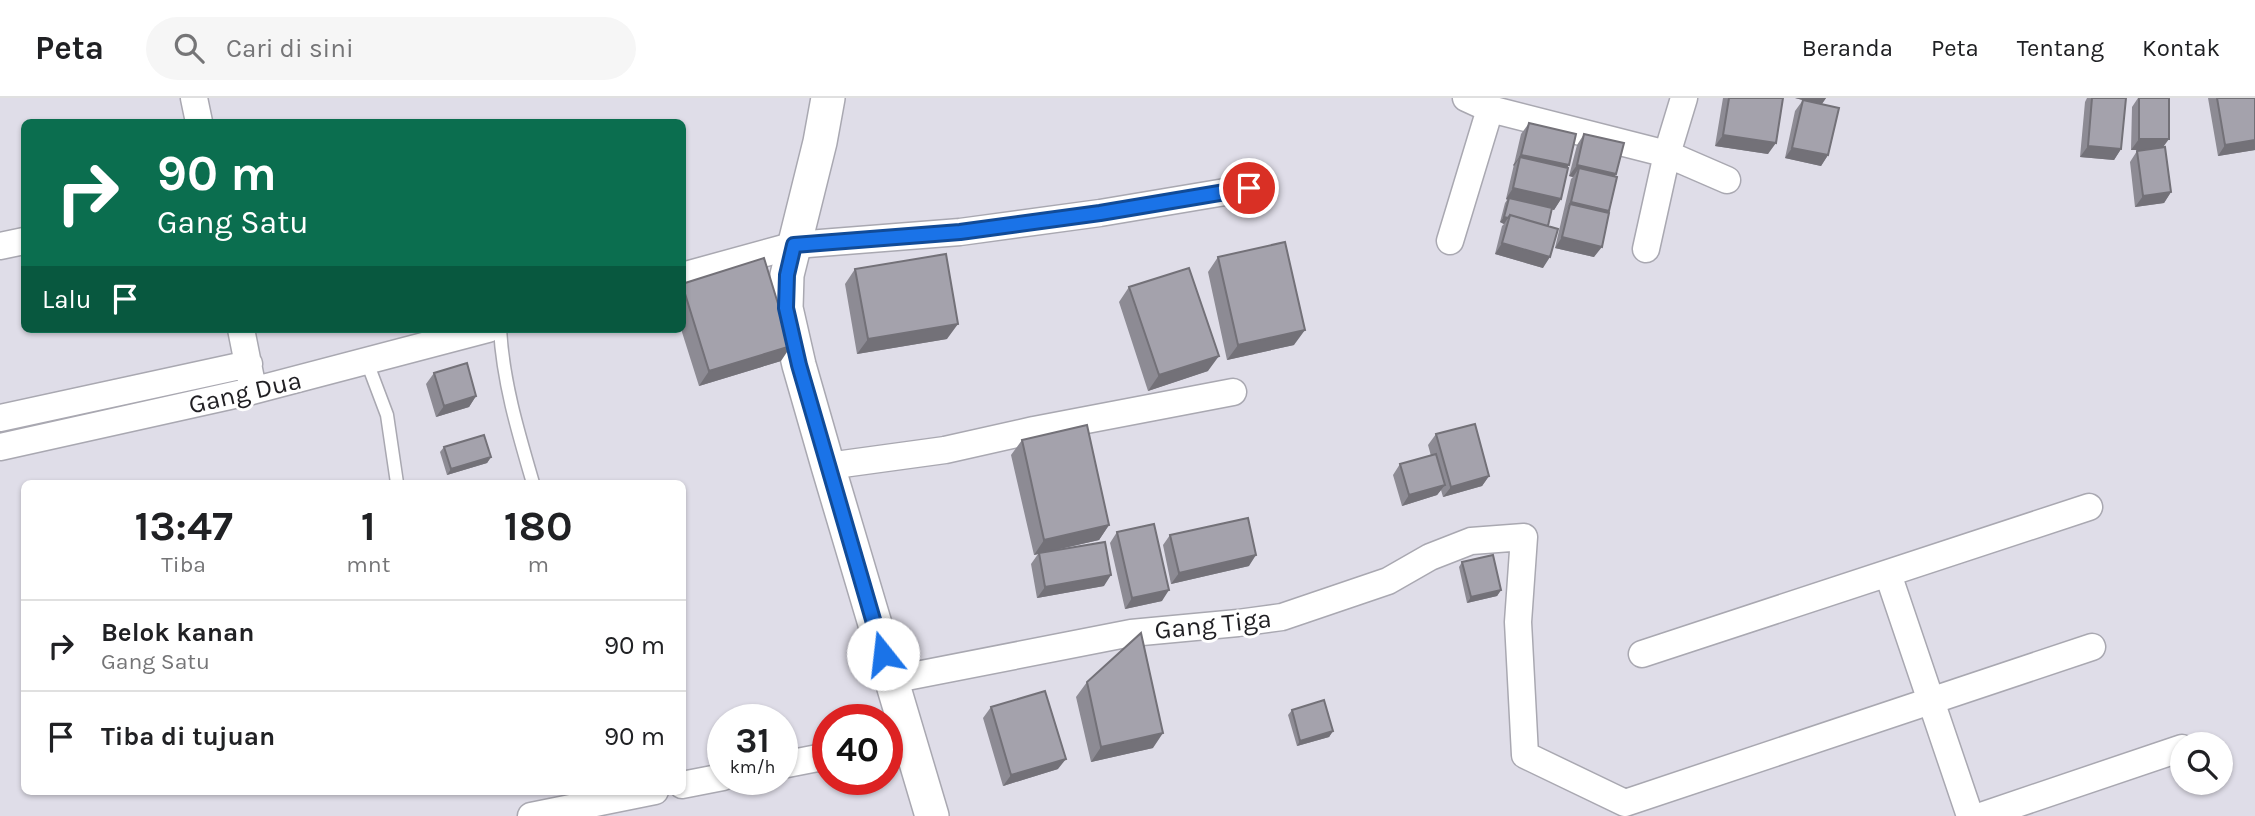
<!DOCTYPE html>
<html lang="id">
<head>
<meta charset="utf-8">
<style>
	body { margin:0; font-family:Karla,sans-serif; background:#f6f6f6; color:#202124; height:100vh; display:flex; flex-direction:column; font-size:26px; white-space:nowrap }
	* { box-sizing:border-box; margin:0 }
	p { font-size:23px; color:#757577 }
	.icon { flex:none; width:38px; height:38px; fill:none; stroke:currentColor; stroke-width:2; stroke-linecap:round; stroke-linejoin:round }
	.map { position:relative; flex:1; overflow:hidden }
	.drawer { position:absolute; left:21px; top:382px; width:665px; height:315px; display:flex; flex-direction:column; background:#fff; border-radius:10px; box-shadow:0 2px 5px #0004 }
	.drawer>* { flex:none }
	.banner { position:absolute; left:21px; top:21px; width:665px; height:214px; border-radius:10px; box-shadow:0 2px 5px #0004; background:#0b6e4f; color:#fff; overflow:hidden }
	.controls { position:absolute; left:2170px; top:634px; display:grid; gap:14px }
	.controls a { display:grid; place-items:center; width:63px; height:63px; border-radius:50%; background:#fff; box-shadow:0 2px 5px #0004; font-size:35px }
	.speed { position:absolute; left:707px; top:606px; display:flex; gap:14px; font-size:35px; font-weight:700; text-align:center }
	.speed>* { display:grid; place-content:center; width:91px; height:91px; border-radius:50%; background:#fff; box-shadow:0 2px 5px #0004; line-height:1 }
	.speed small { font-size:18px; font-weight:400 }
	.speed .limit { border:10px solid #d22; background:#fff; color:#111 }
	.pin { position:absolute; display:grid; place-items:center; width:60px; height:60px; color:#fff; margin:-30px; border:4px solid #fff; border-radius:50%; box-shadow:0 2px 7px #0007 }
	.me { position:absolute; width:77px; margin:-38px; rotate:344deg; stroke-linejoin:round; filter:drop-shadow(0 0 5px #0008) }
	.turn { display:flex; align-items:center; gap:24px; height:147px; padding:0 21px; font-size:32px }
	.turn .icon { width:91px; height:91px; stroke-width:2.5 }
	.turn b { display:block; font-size:49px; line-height:60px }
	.then { display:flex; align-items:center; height:66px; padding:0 21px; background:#0003; gap:14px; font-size:26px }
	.eta { display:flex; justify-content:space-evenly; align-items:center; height:119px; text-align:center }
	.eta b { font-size:42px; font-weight:700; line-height:49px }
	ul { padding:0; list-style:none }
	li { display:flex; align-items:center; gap:21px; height:91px; padding:0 21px; border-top:2px solid #e0e0e0 }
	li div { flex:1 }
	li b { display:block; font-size:26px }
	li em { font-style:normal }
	header { display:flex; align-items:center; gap:42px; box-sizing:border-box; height:98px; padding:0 35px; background:#fff; border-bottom:2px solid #e0e0e0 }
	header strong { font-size:33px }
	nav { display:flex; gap:38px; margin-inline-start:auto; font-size:24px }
	.search { width:490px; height:63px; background:#f6f6f6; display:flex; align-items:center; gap:18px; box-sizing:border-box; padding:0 24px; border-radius:38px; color:#757577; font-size:26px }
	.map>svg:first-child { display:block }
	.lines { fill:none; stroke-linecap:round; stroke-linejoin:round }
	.service-casing { stroke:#a9a8b1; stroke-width:15 }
	.minor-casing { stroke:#a9a8b1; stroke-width:29 }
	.tertiary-casing { stroke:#a9a8b1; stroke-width:36 }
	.service { stroke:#fff; stroke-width:12 }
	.minor { stroke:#fff; stroke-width:26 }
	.tertiary { stroke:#fff; stroke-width:33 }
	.wall { fill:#8d8b94 }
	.shaded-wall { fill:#737178 }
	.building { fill:#a4a2ac; stroke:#737178; stroke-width:2 }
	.route-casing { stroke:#114b97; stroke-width:18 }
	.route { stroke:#1a73e8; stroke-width:12 }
	.labels { text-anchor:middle; stroke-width:6; stroke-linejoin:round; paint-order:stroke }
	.street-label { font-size:26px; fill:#201f23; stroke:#fff }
</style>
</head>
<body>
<header>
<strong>Peta</strong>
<div class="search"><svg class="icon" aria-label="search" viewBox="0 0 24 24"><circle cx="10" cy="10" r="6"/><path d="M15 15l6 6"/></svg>Cari di sini</div>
<nav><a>Beranda</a><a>Peta</a><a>Tentang</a><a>Kontak</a></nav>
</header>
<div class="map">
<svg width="2255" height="718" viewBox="0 0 2255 718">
	<rect width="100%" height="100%" fill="#dfdde8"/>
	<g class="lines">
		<defs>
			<path id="service" d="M500,231C503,284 518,334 533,385
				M367,264L387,317L397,385"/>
			<path id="minor" d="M194,0L199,24
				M1466,0L1490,11L1667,56L1727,82
				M1450,143L1490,11
				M0,148L24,143
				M1646,151L1667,56L1684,0
				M682,178L795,147L960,134L1100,115L1249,90
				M241,231L251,281
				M0,320L249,266
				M0,349L252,293L488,231
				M828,368L945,352L1034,332L1233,294
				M1888,476L1970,718
				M1642,556L2089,409
				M891,582L1131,535L1238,525L1282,519L1388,483L1430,459L1471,443L1524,439L1518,524L1525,657L1625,705L2092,549
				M887,646L909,642
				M782,667L828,658
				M682,687L723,679
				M531,718L655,693
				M1981,718L2182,650"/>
			<path id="tertiary" d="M828,0L820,44L787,177L786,210L799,267L828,368L932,718"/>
		</defs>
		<!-- service casing -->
		<use href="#service" class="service-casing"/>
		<!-- minor casing -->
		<use href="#minor" class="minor-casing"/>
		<!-- tertiary casing -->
		<use href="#tertiary" class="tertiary-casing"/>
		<!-- service -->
		<use href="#service" class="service"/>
		<!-- minor -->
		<use href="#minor" class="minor"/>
		<!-- tertiary -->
		<use href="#tertiary" class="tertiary"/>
	</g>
	<!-- wall -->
	<path class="wall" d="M1723,0H1783L1768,56L1715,48Z
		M1795,0H1826L1822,6L1828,57L1821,68L1785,60L1795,13L1803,2Z
		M2087,0H2126L2121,51L2114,62L2080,59L2085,4Z
		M2138,0H2169L2163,50L2171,94L2164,105L2135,109L2130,64L2137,53L2144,52H2131L2132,9Z
		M2208,0H2255V52L2218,58Z
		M1529,25L1569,67L1567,69L1561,101L1554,112L1552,111L1548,128L1543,170L1495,156L1502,128L1504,126L1500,124L1505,105L1507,102L1506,101L1521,36Z
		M1584,36L1616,76L1615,79L1609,113L1594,159L1555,150L1571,81L1573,79L1569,78L1577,47Z
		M1218,159L1294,247L1227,262L1208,174Z
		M855,171L947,241L857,256L845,186Z
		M682,187L781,263L699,288L681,231H682Z
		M1129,189L1208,273L1148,293L1119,204Z
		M434,275L476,298L469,309L436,319L426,286Z
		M1436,336L1489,378L1482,388L1443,399L1441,392L1437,397L1402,408L1393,377L1400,366L1431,358L1428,347Z
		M1022,342L1109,427L1099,442L1046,454L1104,488L1037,500L1031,466L1038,456L1034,457L1011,357Z
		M444,349L491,359L487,365L447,377L440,354Z
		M1117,434L1162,503L1125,511L1110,445Z
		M1170,437L1249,468L1171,486L1163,447Z
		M1462,464L1501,492L1497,498L1467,505L1459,469Z
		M1087,584L1153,650L1091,664L1076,599Z
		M991,609L1058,671L1003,688L983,620Z
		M1292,612L1333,633L1329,639L1297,648L1288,617Z"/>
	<!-- shaded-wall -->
	<path class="shaded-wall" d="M1795,0H1826L1821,7Z
		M1723,37L1776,45L1768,56L1715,48Z
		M2139,41H2169L2161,52H2131Z
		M2255,42V52L2218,58L2225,47Z
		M2088,48L2121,51L2114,62L2080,59Z
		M1792,50L1828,57L1821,68L1785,60Z
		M1521,57L1569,67L1562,78L1520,59L1514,68L1513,67Z
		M1577,67L1616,76L1609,87L1579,70L1573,79L1569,78Z
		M1513,90L1561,101L1554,112L1506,101Z
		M2171,94L2164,105L2135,109L2143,98Z
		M1571,104L1609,113L1601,124L1570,106L1563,115Z
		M1504,119L1508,120L1504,126L1500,124Z
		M1562,139L1602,149L1594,159L1555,150Z
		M1502,145L1550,159L1543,170L1495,156Z
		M958,226L947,241L857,256L868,241Z
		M1305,232L1294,247L1227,262L1238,247Z
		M791,248L781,263L699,288L709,273Z
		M1219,258L1208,273L1148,293L1159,277Z
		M476,298L469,309L436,319L444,308Z
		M491,359L487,365L447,377L451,371Z
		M1489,378L1482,388L1443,399L1451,389Z
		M1445,387L1437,397L1402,408L1409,397Z
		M1109,427L1099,442L1034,457L1044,442Z
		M1256,457L1249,468L1171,486L1179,475Z
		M1111,477L1104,488L1037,500L1045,489Z
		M1169,492L1162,503L1125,511L1132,500Z
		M1501,492L1497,498L1467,505L1471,499Z
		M1333,633L1329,639L1297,648L1300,643Z
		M1163,635L1153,650L1091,664L1101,649Z
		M1066,661L1058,671L1003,688L1011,677Z"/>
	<!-- building -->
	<path class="building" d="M1729,0H1783L1776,45L1723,37Z
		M2092,0H2126L2121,51L2088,48Z
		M2139,0H2169V41H2139Z
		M2217,0H2255V42L2225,47Z
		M1803,2L1839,10L1828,57L1792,50Z
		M1529,25L1576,36L1569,67L1521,57Z
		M1584,36L1624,45L1616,76L1577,67Z
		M2165,49L2171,94L2143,98L2137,53Z
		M1520,59L1568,70L1561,101L1513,90Z
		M1579,70L1617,79L1609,113L1571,104Z
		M1509,100L1552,110L1548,128L1510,117L1508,120L1504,119Z
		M1570,106L1609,115L1602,149L1562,139Z
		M1510,117L1558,131L1550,159L1502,145Z
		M1285,144L1305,232L1238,247L1218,159Z
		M946,156L958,226L868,241L855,171Z
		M764,160L791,248L709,273L682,186Z
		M1189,170L1219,258L1159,277L1129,189Z
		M467,265L476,298L444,308L434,275Z
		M1475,326L1489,378L1451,389L1436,336Z
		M1087,327L1109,427L1044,442L1022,342Z
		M484,337L491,359L451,371L444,349Z
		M1436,356L1445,387L1409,397L1400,366Z
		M1248,420L1256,457L1179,475L1170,437Z
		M1154,426L1169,492L1132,500L1117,434Z
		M1105,444L1111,477L1045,489L1039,455Z
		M1493,457L1501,492L1471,499L1462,464Z
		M1141,535L1163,635L1101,649L1087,584Z
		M1045,593L1066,661L1011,677L991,609Z
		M1324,602L1333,633L1300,643L1292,612Z"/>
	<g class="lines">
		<defs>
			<path id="route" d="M883,556L799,267L786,210L787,177L794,147L960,134L1100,115L1249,90"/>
		</defs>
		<!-- route casing -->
		<use href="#route" class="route-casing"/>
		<!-- route -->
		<use href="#route" class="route"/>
	</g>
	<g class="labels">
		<!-- street labels -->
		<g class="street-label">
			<text transform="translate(245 294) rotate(-13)" y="9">Gang Dua</text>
			<text transform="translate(1213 526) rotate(-6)" y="9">Gang Tiga</text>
		</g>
	</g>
</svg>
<div class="controls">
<a><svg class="icon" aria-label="search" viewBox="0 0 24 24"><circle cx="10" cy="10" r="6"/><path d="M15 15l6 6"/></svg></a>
</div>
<div class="speed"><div>31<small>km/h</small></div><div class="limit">40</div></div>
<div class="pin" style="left:1249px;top:90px;background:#d93025"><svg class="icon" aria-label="arrive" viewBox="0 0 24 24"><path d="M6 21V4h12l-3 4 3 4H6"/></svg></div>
<svg class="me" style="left:883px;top:556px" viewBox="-20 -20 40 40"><circle r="19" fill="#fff"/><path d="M0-13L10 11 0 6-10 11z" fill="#1a73e8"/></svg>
<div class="banner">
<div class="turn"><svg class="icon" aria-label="right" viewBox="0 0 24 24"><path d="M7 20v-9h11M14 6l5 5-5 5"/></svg><div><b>90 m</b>Gang Satu</div></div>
<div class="then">Lalu<svg class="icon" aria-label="arrive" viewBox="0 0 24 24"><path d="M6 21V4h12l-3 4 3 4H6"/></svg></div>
</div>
<section class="drawer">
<div class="eta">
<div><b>13:47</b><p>Tiba</p></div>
<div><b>1</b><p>mnt</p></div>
<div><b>180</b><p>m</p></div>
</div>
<ul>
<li><svg class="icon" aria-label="right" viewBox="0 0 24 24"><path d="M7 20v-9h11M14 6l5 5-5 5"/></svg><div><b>Belok kanan</b><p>Gang Satu</p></div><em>90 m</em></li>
<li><svg class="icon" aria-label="arrive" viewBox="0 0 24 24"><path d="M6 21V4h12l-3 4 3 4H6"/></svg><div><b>Tiba di tujuan</b></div><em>90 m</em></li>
</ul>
</section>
</div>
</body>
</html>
